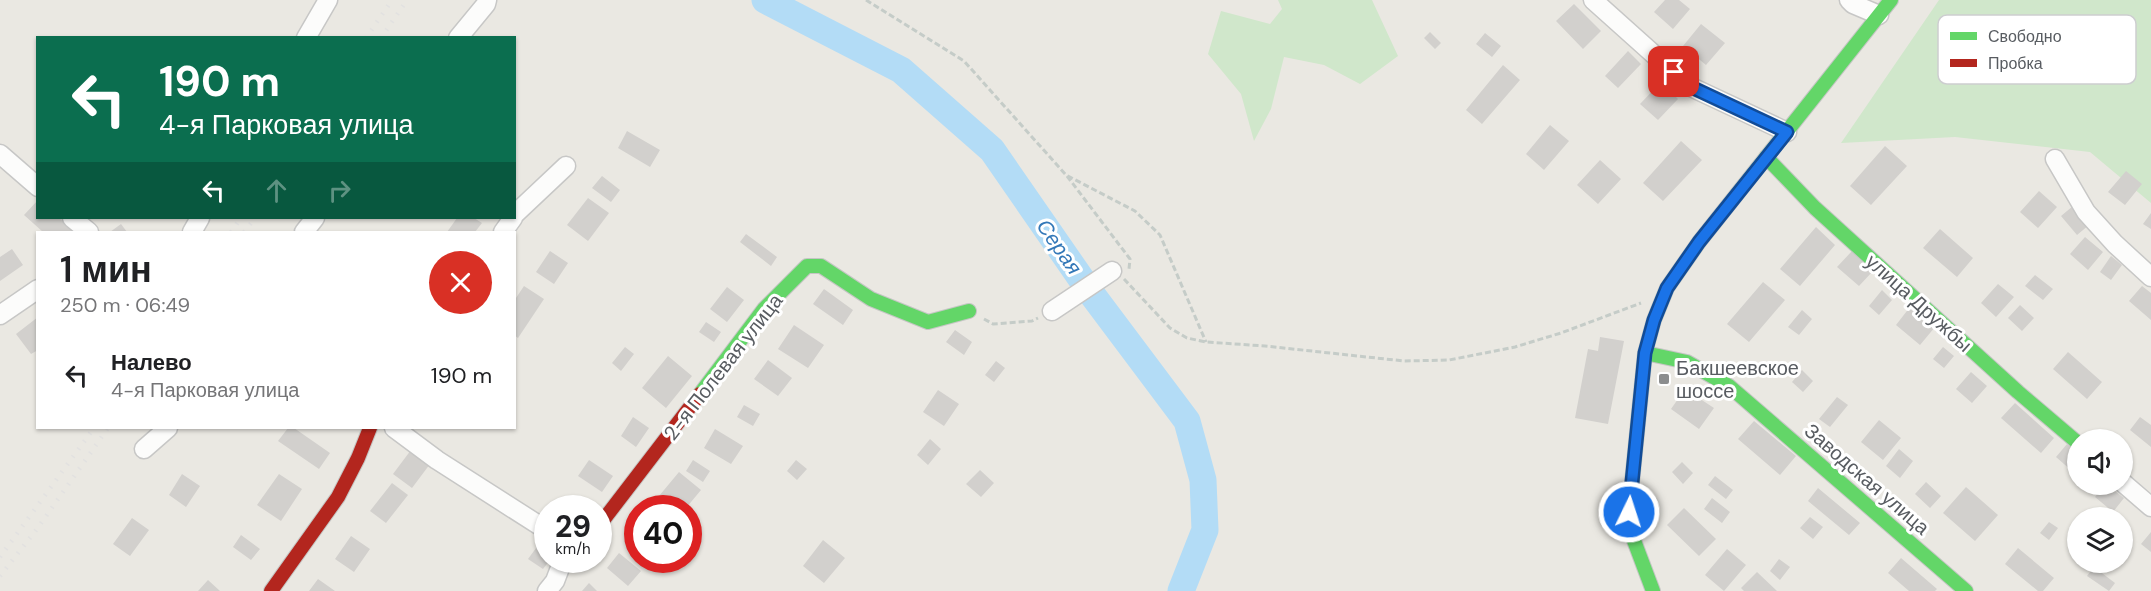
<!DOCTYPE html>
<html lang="ru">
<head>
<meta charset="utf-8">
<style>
	body { margin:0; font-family:"DM Sans",sans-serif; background:#f2f2f2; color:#202124; height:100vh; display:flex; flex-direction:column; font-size:22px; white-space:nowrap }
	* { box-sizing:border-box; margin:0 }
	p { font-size:20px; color:#757577 }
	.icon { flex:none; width:33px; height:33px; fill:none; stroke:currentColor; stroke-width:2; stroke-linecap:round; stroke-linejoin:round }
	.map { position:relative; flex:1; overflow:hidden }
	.details { position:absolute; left:36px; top:231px; width:480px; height:198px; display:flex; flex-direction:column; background:#fff; border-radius:0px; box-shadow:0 2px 4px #0004 }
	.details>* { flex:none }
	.banner { position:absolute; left:36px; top:36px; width:480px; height:183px; border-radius:0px; box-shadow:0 2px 4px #0004; background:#0b6e4f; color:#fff; overflow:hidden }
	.fabs { position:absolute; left:2067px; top:429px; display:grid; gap:12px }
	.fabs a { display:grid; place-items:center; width:66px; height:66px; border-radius:50%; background:#fff; box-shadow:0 2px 4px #0004; font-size:30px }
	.speed { position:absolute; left:534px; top:495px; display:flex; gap:12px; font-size:30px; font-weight:700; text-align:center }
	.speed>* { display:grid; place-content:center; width:78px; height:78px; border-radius:50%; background:#fff; box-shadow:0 2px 4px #0004; line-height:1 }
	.speed small { font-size:15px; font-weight:400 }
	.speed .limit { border:9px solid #d22; background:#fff; color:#111 }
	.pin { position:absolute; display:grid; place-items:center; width:51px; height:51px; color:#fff; margin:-26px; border-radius:12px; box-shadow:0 3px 9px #0006 }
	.me { position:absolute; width:66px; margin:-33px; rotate:4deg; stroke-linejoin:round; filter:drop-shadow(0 0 4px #0008) }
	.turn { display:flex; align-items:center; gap:21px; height:126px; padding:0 24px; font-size:27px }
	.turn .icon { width:78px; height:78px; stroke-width:2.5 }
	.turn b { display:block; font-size:42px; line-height:51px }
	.lanes { display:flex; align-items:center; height:57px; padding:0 24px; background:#0003; justify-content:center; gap:30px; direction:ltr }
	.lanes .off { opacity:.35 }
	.round { display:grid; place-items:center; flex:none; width:63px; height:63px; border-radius:32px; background:#f2f2f2 }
	.headline { display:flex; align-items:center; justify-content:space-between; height:102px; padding:0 24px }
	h1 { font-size:36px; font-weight:600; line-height:45px }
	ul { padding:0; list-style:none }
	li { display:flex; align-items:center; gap:18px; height:84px; padding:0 24px }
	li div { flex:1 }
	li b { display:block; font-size:22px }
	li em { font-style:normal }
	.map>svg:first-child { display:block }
	.green { fill:#d0e7cb }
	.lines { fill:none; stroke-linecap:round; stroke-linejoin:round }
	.river { stroke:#b3dcf6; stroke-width:27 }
	.building { fill:#d2d0cd }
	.street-casing { stroke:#c7c7c6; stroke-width:21 }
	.fast-casing { stroke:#c5c6c4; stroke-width:16 }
	.jam-casing { stroke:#c5c6c4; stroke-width:16 }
	.path { stroke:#c5ccc8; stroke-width:3; stroke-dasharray:6 3; stroke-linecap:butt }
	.street { stroke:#fcfcfb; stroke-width:18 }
	.fast { stroke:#63d668; stroke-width:14 }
	.jam { stroke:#b3261e; stroke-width:14 }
	.rail { stroke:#e2e1e0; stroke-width:4.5; stroke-dasharray:1.5 8; stroke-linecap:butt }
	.route-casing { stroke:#114b97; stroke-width:15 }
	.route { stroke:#1a73e8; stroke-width:10 }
	.poi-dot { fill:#8b8d8e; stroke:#fff; stroke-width:2 }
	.labels { text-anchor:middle; stroke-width:6; stroke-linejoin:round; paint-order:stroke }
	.street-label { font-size:20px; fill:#585c61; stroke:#fff }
	.poi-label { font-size:20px; fill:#585c61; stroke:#fff; text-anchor:start }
	.water-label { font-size:21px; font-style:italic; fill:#3378b8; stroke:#fff }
	.key { fill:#fff; stroke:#cdced0; stroke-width:1.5 }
	.key-label { font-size:16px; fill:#585c61 }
</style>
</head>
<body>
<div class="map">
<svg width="2151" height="591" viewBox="0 0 2151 591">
	<rect width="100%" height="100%" fill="#eae8e2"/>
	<!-- green -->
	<path class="green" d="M1278,0H1372L1398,56L1360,84L1324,65L1284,57L1271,109L1254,141L1241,94L1208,54L1221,11L1270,24L1282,9Z
		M1939,0H2151V203L2090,152L1955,137L1841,143Z"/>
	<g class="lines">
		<!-- river -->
		<path class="river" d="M765,0L901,70L992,150L1091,293L1187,421L1203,480L1205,530L1181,591"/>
	</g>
	<!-- building -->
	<path class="building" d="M1665,0H1679L1690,9L1673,29L1654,12Z
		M1574,4L1601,31L1583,49L1556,21Z
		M1701,24L1725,43L1706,65L1683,46Z
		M1430,32L1441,43L1435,49L1424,38Z
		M1485,33L1501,46L1492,57L1476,44Z
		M1628,51L1641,64L1618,88L1605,76Z
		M1503,65L1520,80L1482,124L1466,110Z
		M1661,82L1678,99L1658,120L1640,104Z
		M1550,125L1569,141L1544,170L1526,154Z
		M627,131L660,150L650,167L618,148Z
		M1681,141L1702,160L1663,201L1643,183Z
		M1885,146L1907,166L1871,205L1850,186Z
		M1600,160L1621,179L1598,204L1577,185Z
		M2126,171L2142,184L2125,205L2108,192Z
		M602,176L620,190L611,202L592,188Z
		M2039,191L2057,207L2038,228L2020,212Z
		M588,198L609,213L588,241L567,225Z
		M38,200V218H59L76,232H43L24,215Z
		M2073,206L2089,225L2077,235L2061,216Z
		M2151,213V229L2143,224Z
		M457,218H474L482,223L475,232H447Z
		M121,224L127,232H110Z
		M1816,227L1835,245L1800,286L1780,269Z
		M1940,229L1973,258L1957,277L1923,248Z
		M746,234L777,257L771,266L740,242Z
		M2085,237L2103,252L2088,270L2070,254Z
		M12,249L23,265L0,281V257Z
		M550,251L568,263L554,284L536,272Z
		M1852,251L1873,271L1859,286L1837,267Z
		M2111,256L2122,265L2111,280L2100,272Z
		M2035,275L2053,289L2043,300L2025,286Z
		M1763,282L1785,300L1749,342L1727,324Z
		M1998,284L2014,297L1996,317L1981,303Z
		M524,286L544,299L518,338L514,335V301Z
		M2142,286L2151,293V320L2129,301Z
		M727,287L744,300L727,322L710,309Z
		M824,289L853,310L843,325L813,304Z
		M1882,290L1892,300L1879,315L1869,306Z
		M2020,305L2034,318L2022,331L2008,318Z
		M1910,307L1935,327L1920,345L1896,325Z
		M1802,310L1812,319L1799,335L1788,327Z
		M38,317V350L31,354L16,334Z
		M706,322L721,332L714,342L699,332Z
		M794,325L824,345L808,368L778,349Z
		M955,330L972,342L964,355L946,342Z
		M1600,337L1624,341L1608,424L1575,418L1588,349L1598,351Z
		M625,347L634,354L621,371L612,363Z
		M1943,347L1954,356L1944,368L1933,359Z
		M2068,352L2102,382L2087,399L2053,369Z
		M668,356L692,376L666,408L642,388Z
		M768,360L792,378L778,396L754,379Z
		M996,361L1005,368L994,382L985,375Z
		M1802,370L1813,381L1803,392L1792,382Z
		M1971,372L1987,386L1972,403L1956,389Z
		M1685,389L1714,408L1699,429L1671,409Z
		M938,390L959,404L944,426L923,412Z
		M1837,397L1848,405L1830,427L1819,419Z
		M2015,403L2054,438L2041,453L2001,418Z
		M744,405L760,414L753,426L737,417Z
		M633,417L649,428L636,447L621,436Z
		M2140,417L2151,425V447L2130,430Z
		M1879,420L1901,438L1883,460L1861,442Z
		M1754,421L1796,456L1780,475L1738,439Z
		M288,428H294L330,453L319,469L278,441Z
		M715,429L743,446L731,464L704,448Z
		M930,439L941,449L928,465L917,455Z
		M2067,444L2078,453V465L2072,471L2056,457Z
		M1899,449L1913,461L1900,478L1886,466Z
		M411,450L430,464L412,488L393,474Z
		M589,460L613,476L602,492L578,476Z
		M693,460L710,471L703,482L686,471Z
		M796,460L807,469L797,480L787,471Z
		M1682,462L1693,473L1683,484L1672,472Z
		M980,470L994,483L981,497L966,484Z
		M679,472L701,490L686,508H675L659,496Z
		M182,474L200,486L186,507L169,495Z
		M279,474L302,489L281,521L257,505Z
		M1715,476L1733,490L1726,499L1708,485Z
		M1926,482L1941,496L1930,508L1915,494Z
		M392,483L408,495L386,523L370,511Z
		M2106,484L2124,498L2113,512L2095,497Z
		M1966,487L1998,515L1975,541L1943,513Z
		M1818,488L1860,523L1849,535L1808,501Z
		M1712,498L1730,512L1722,523L1704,509Z
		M1684,508L1716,539L1699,556L1667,525Z
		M1810,517L1823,527L1813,539L1800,528Z
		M132,518L149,530L130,556L113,544Z
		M2049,522L2058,528L2049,540L2040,533Z
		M2151,532V552L2141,544Z
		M241,535L260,549L251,560L233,547Z
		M351,536L370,549L354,572L335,559Z
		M823,540L845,558L824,583L803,566Z
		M539,544L548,549V560H550L543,569L528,559Z
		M2018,548L2054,578L2043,591H2038L2005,564Z
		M1727,549L1746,565L1724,591L1705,575Z
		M619,553L641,571L628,586L607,568Z
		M1901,558L1937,589L1935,591H1909L1888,573Z
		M1779,559L1790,567L1780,580L1770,571Z
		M2094,567L2115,583L2109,591L2087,576Z
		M1757,572L1777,591H1744L1741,588Z
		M318,579L335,591H309Z
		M208,580L220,591H198Z
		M589,583L597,591H582Z"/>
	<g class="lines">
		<defs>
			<path id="street" d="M1593,0L1689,86L1787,132
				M1849,0L1853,4L1879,15
				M306,38L328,0
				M458,38L486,4L487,0
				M0,154L38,187
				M2055,159L2086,212L2115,244L2151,277
				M514,215L566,166
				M72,218L89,232
				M192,232L200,218
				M304,232L315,218
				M503,232L513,218
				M1052,311L1112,271
				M0,315L38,289
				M394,428L437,460L548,531
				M144,449L168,428
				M2122,482L2151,507
				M547,591L555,581L563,560"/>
			<path id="fast" d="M1766,157L1815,208L2018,392L2078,443
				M1645,353L1687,362L1729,386L1966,591
				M700,394L764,309L807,266H821L871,299L928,322L969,311
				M1653,591L1633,538L1629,512L1645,353L1654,320L1667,288L1699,242L1891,0"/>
			<path id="jam" d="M598,527L700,394
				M271,591L338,497L358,458L370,428"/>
		</defs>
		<!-- street casing -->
		<use href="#street" class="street-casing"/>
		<!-- fast casing -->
		<use href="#fast" class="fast-casing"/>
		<!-- jam casing -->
		<use href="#jam" class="jam-casing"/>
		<!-- path -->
		<path class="path" d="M866,0L964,61L1066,175L1135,211L1160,235L1206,342
			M1067,176L1130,259L1129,269
			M1124,279L1170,328L1187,338L1206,342L1265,346L1404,361L1449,360L1515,347L1561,333L1641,303
			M984,319L993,324L1032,321L1038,318"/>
		<!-- street -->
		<use href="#street" class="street"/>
		<!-- fast -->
		<use href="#fast" class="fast"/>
		<!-- jam -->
		<use href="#jam" class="jam"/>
		<!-- rail -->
		<path class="rail" d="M366,38L392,0
			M381,38L407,0
			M231,232L241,218
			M244,232L255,218
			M0,557L94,428
			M0,576L37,529L108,428"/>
	</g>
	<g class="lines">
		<defs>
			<path id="route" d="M1629,512L1645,353L1654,320L1667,288L1699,242L1787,132L1689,86L1674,72"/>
		</defs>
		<!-- route casing -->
		<use href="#route" class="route-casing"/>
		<!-- route -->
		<use href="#route" class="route"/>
	</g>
	<!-- markers -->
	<rect class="poi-dot" x="1658" y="373" width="12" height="12" rx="3"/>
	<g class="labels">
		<!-- street labels -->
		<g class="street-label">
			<text transform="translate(1919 303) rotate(42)" y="7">улица Дружбы</text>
			<text transform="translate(723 367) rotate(-52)" y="7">2-я Полевая улица</text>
			<text transform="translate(1867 479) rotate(41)" y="7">Заводская улица</text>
		</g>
		<!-- poi labels -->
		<g class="poi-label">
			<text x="1676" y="375">Бакшеевское<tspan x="1676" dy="23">шоссе</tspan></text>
		</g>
		<!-- water labels -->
		<g class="water-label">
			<text transform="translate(1059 247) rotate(55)" y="7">Серая</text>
		</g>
	</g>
	<!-- legend -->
	<rect x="1938" y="15" width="198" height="69" rx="9" class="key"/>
	<rect x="1950" y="32" width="27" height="8" fill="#63d668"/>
	<rect x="1950" y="59" width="27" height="8" fill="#b3261e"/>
	<g class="key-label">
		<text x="1988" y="42">Свободно</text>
		<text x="1988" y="69">Пробка</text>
	</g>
</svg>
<div class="fabs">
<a><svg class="icon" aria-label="sound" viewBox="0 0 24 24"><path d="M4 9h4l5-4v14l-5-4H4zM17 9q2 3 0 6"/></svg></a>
<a><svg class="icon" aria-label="layers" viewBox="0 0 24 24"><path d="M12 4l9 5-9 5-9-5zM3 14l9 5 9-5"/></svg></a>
</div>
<div class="speed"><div>29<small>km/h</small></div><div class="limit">40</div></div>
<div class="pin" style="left:1674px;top:72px;background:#d93025"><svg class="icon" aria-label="arrive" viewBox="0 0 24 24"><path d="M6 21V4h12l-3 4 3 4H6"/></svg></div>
<svg class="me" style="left:1629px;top:512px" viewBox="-20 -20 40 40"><circle r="17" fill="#1a73e8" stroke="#fff" stroke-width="3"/><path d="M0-11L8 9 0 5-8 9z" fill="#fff"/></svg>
<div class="banner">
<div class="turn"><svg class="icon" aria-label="left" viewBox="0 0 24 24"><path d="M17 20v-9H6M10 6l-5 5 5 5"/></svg><div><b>190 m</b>4-я Парковая улица</div></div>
<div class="lanes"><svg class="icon" aria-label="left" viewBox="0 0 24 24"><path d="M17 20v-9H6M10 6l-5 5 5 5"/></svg><svg class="icon off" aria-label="ahead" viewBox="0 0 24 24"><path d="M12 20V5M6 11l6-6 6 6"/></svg><svg class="icon off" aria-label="right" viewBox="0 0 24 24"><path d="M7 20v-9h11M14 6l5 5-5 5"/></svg></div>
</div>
<section class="details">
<div class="headline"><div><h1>1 мин</h1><p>250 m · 06:49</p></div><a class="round" style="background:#d93025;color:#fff"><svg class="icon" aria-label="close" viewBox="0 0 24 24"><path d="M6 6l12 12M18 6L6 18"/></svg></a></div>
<ul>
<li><svg class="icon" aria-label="left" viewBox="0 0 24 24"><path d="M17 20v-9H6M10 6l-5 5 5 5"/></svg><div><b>Налево</b><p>4-я Парковая улица</p></div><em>190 m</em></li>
</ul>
</section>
</div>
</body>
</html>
